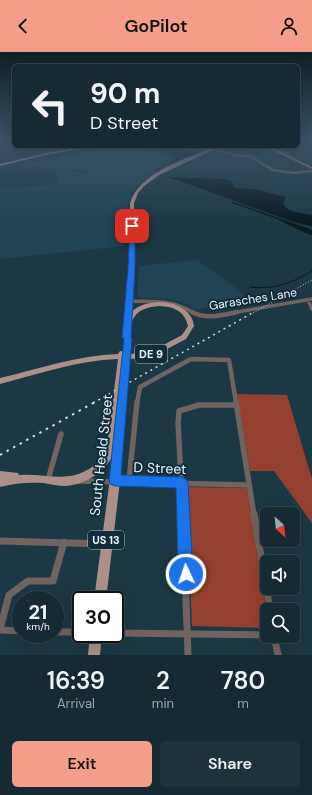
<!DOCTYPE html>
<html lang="en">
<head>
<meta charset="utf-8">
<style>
	body { margin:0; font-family:"DM Sans",sans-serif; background:#1e323b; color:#f1f3f6; height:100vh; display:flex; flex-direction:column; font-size:15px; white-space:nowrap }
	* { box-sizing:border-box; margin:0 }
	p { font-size:13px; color:#9da7ac }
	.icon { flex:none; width:22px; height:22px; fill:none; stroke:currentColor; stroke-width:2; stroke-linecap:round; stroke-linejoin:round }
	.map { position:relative; height:603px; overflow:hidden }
	.panel { display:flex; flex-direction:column; background:#152a33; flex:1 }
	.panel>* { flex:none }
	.hud { position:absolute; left:12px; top:12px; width:288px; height:84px; border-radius:6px; box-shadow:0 4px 16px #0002,0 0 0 1px #34464e; background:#152a33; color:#f1f3f6; overflow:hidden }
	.needle { width:26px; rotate:153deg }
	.tools { position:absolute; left:260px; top:455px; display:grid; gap:8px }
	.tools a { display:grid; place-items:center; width:40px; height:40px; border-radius:6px; background:#152a33; box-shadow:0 4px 16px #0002,0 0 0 1px #34464e; font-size:20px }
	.speed { position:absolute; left:12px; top:539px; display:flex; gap:8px; font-size:20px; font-weight:700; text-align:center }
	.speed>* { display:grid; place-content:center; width:52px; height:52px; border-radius:50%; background:#152a33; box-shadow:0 4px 16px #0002,0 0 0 1px #34464e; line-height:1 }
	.speed small { font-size:10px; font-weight:400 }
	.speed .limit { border:2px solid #111; border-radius:6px; background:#fff; color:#111 }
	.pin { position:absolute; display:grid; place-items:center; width:34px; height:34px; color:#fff; margin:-17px; border-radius:8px; box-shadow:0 2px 6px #0006 }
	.me { position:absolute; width:44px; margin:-22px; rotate:357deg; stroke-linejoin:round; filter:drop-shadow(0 0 3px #0008) }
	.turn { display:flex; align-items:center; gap:14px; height:84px; padding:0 12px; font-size:18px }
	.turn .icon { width:52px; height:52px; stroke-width:2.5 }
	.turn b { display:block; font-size:28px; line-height:34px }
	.eta { display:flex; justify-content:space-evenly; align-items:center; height:68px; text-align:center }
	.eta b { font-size:24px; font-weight:600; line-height:28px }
	.cta { display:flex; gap:8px; margin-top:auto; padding:8px 12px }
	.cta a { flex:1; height:46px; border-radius:6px; background:#f49d8b; color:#111; font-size:16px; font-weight:600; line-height:46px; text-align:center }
	.cta a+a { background:#1e323b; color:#f1f3f6 }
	header { display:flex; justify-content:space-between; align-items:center; height:52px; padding:0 12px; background:#f49d8b; color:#111; font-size:18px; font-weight:600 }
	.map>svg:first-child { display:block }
	.built { fill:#204453 }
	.green { fill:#944030 }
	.water { fill:#0a1a21 }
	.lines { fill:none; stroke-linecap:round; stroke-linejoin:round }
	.stream { stroke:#0a1a21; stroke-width:1 }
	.minor-far4 { stroke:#706360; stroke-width:2.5 }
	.minor-far3 { stroke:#706360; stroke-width:3.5 }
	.minor-far2 { stroke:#706360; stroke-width:4.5 }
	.minor-far1 { stroke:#706360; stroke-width:5.5 }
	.minor { stroke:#706360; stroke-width:7 }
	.tertiary { fill:#706360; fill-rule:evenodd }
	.primary { fill:#ab908a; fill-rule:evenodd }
	.motorway { fill:#c2a29b; fill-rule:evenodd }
	.rail-far2 { stroke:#cbdce5; stroke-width:1; stroke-dasharray:1 2; stroke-linecap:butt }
	.rail-far1 { stroke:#cbdce5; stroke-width:1.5; stroke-dasharray:2 4; stroke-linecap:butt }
	.rail { stroke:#cbdce5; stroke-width:2; stroke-dasharray:2.5 5; stroke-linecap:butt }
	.route { fill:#1a73e8; stroke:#114b97 }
	.labels { text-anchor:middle; stroke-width:4; stroke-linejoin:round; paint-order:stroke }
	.shield { fill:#122d39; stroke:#a6bac3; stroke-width:1 }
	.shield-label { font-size:11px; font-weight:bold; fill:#e6f6fe }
	.street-label { font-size:12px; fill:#e6f6fe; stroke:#122d39 }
	.near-street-label { font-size:14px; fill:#e6f6fe; stroke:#122d39 }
</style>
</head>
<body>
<header><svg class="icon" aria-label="back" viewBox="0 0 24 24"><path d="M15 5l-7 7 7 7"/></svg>GoPilot<svg class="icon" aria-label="person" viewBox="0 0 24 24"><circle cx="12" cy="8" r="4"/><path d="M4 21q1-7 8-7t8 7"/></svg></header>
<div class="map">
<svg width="312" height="603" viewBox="0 0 312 603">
	<rect width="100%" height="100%" fill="#1c3844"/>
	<!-- built -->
	<path class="built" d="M102,97H142L159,100L166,104L168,107L131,140L126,160L124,194L0,207V137L57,132V118L87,121L89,118L17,113Z
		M197,208L239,238L247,250L194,258L189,253L181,250L169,247L140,246L137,244L139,214Z"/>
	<!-- green -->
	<path class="green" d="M237,342L287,343L312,427V471L274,419H250Z
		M186,435L247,436L267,564V576L192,574Z"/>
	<!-- water -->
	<path class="water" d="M153,94H166L197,100V102L174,112L169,109L175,108L176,106L166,100L151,96Z
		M166,125L222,127L231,129L234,136L253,137L286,145L283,152C288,161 303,161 312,163V174L293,170L183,130Z
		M231,149L312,178V183L305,181L277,167L232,151Z"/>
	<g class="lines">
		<!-- stream -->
		<path class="stream" d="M250,235C274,238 292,231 312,219"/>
		<!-- minor-far4 -->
		<path class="minor-far4" d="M212,97L238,104H250L273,118L294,121L312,119"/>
		<!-- minor-far3 -->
		<path class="minor-far3" d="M308,248L312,257
			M129,249C154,250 172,247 194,261
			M231,261L312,247"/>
		<!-- minor-far2 -->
		<path class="minor-far2" d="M192,260C205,268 224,263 237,260
			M137,351L140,335L191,307L229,308L236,351"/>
		<!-- minor-far1 -->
		<path class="minor-far1" d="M236,350L254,463
			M48,428L61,382
			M79,429L249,433
			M129,429L137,350
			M183,463L178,371L179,359L199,353H236"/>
		<!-- minor -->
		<path class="minor" d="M183,462L188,603
			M254,462L270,558
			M0,489L106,492
			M0,577L9,543L28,529H53L64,490
			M0,578L21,579
			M55,580H81
			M115,581L267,583
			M274,584L278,603"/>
		<!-- tertiary -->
		<path class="tertiary" d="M249,94H253L283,102L282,103Z
			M279,97L290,101V102L288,103L278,99Z"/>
		<!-- primary -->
		<path class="primary" d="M0,87H2V90L0,91Z
			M217,94H222L159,123L144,134L138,141L134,151L135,216L131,260C146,246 180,246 191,265C193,267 193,271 194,274L186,287L154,304L130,307L120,429L106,548H94L113,403C105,420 85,433 65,434C58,434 51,432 43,431C29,430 14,431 0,435V419L18,421L19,423C46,421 68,432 92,415C100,410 105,404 107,395L118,307C78,308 39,322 0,332V326C39,317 78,303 118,302L120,299H123L125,288L123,285L129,216L130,151C140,119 189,106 217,94ZM159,254C174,255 184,258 188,274L182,283L150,300L130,302L131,287L129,284C131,264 137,256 159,254Z
			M264,94H269L312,115V117Z
			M90,582H102L100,603H88Z"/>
		<!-- motorway -->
		<path class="motorway" d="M87,94H96L46,103L0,114V112L46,101Z"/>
		<!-- rail-far2 -->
		<path class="rail-far2" d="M253,261L312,228"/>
		<!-- rail-far1 -->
		<path class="rail-far1" d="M93,351L254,260"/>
		<!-- rail -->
		<path class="rail" d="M0,403L95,350"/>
	</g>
	<!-- sky -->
	<linearGradient id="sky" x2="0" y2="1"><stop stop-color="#0f1f25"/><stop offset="0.51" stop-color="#3a5367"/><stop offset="1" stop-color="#3a5367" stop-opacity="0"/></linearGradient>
	<rect width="312" height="172" fill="url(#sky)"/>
	<!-- route -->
	<path class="route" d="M130,173L135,174V216L131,285L132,287L121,423L182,425L186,427L188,430L193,522L191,527L186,529L181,527L178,522L176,436L115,434L110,432L109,428L124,287L122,285L128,216Z"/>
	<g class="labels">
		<!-- shield labels -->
		<g class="shield">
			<rect x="135" y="293" width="32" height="18" rx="3"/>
			<rect x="88" y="479" width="36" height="18" rx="3"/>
		</g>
		<g class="shield-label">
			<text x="151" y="306">DE 9</text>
			<text x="106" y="492">US 13</text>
		</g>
		<!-- street labels -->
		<g class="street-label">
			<text transform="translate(253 247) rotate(-9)" y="4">Garasches Lane</text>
		</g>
		<!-- near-street labels -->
		<g class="near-street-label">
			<text transform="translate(101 403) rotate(-84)" y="5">South Heald Street</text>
			<text transform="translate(160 416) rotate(2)" y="5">D Street</text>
		</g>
	</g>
</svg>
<div class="tools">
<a><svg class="needle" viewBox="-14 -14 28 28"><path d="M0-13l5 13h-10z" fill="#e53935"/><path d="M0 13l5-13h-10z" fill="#9da7ac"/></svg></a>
<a><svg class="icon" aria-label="sound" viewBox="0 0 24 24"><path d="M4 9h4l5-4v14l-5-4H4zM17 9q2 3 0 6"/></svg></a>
<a><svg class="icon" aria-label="search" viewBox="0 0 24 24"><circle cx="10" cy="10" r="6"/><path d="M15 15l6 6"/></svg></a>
</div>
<div class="speed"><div>21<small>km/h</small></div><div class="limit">30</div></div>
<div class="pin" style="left:132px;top:174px;background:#d93025"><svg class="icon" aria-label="arrive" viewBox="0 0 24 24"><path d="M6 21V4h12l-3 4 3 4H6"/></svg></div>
<svg class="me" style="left:186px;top:522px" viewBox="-20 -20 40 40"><circle r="17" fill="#1a73e8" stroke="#fff" stroke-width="3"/><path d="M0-11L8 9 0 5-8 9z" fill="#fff"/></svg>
<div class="hud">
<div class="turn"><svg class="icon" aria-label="left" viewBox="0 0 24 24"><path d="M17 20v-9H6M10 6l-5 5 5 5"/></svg><div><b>90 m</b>D Street</div></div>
</div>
</div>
<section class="panel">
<div class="eta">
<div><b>16:39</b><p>Arrival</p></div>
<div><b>2</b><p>min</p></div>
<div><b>780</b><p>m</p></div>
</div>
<div class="cta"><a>Exit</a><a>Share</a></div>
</section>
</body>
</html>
